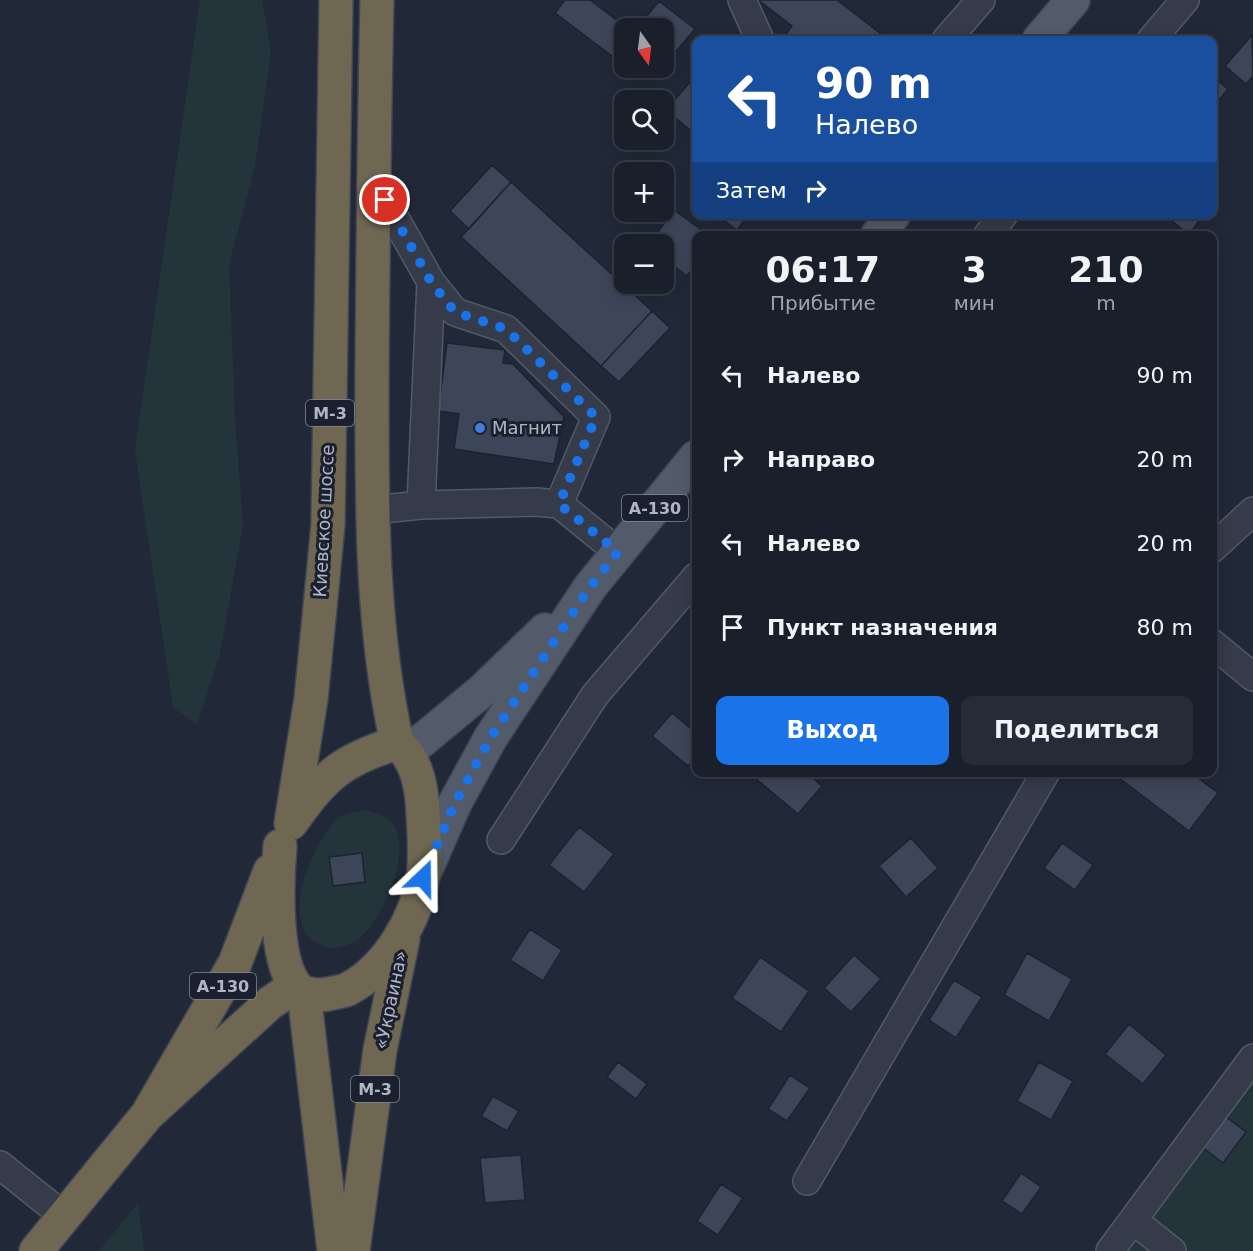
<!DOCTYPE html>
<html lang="ru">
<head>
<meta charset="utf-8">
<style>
	body { margin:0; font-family:"DejaVu Sans",sans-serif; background:#262c37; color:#f1f3f6; height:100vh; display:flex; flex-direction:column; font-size:22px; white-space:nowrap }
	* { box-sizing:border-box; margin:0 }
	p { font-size:20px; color:#9fa2a9 }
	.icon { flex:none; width:33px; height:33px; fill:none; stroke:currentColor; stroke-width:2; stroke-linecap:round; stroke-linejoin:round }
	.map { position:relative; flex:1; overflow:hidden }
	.drawer { position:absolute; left:692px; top:231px; width:525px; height:546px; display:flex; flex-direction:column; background:#191f2b; border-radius:12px; box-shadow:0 3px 15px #0003,0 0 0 2px #373d47 }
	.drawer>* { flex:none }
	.guide { position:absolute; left:692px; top:36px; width:525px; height:183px; border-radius:12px; box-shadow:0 3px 15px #0003,0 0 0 2px #373d47; background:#1a4fa0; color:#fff; overflow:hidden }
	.needle { width:39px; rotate:166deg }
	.fabs { position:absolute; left:614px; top:18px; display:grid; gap:12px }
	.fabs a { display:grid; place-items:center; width:60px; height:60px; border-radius:12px; background:#191f2b; box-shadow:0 3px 15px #0003,0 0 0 2px #373d47; font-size:30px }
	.pin { position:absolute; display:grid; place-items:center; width:51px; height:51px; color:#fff; margin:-26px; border:3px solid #fff; border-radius:50%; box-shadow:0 2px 6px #0007 }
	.me { position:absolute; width:66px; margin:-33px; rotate:23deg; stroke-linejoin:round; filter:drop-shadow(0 0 4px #0008) }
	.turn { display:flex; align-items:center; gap:21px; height:126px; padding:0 24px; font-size:27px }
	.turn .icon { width:78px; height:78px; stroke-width:2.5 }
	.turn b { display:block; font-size:42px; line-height:51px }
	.then { display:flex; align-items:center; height:57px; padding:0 24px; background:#0003; gap:12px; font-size:22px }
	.eta { display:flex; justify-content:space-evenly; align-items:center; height:102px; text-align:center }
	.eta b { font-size:36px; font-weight:700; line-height:42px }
	.action { display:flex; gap:12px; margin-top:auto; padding:12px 24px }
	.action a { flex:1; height:69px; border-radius:12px; background:#1a73e8; color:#fff; font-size:24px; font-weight:700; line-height:69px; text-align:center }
	.action a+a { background:#262c37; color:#f1f3f6 }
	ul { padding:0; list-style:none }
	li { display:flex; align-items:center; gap:18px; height:84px; padding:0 24px }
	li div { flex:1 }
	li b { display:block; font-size:22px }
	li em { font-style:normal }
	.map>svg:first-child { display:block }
	.green { fill:#23353a }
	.building { fill:#3d4659; stroke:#1c2230; stroke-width:1.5 }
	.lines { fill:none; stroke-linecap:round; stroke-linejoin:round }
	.minor-casing { stroke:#525967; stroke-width:30 }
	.major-casing { stroke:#3e4453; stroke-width:36 }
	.highway-casing { stroke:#3f4654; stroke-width:36 }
	.minor { stroke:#353b49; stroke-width:27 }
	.major { stroke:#535a69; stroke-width:33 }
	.highway { stroke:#6f6752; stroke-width:33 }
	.route { stroke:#1a73e8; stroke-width:10; stroke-dasharray:0 18 }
	.shop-dot { fill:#3f7fe0; stroke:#1a202e; stroke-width:2 }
	.labels { text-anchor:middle; stroke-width:6; stroke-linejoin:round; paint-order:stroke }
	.shield { fill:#1a202e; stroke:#828998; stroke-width:1.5 }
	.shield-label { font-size:16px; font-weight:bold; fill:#afb6c6 }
	.poi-label { font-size:18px; fill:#afb6c6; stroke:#1a202e; text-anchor:start }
	.street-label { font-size:18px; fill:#afb6c6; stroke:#1a202e }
</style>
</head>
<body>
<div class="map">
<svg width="1253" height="1251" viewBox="0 0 1253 1251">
	<rect width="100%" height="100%" fill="#212939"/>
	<!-- green -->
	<path class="green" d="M200,0H262L271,51L255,166L229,264L235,420L243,525L220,653L197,725L173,707L135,450Z
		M364,810C371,812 381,814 387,818C419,842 382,925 354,942C348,946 339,947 332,949C326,946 316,943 311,939C282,913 315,839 338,818C344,813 357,812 364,810Z
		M1253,1059V1251H1121Z
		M138,1203L144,1251H99Z"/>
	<!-- building -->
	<path class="building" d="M565,0H590L627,28H624V65L555,13Z
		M758,0H837L885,37L883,40H789L784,37L792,26Z
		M659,1L695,29L674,54L663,45V28L639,26Z
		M1252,35L1253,76L1246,84L1225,66Z
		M696,75V135L666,110Z
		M1212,76L1228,89L1212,109Z
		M492,165L511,182L469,229L450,211Z
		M511,182L652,311L601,366L461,237Z
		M674,210L710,236H696V264L687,276L663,258V244H649Z
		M715,214H749L737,230Z
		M1164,214H1204L1189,235Z
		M652,311L670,328L619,382L601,366Z
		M447,343L505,350L503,363L513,364L564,417L554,464L454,449L459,414L438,411Z
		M672,713L696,733V757L688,766L652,736Z
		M748,772H806L822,786L798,814Z
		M1111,772H1190L1218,793L1189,831Z
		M579,827L614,854L584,892L549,865Z
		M911,838L938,868L906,897L879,866Z
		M1062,843L1093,865L1075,890L1044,868Z
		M362,853L365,882L333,886L329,857Z
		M530,929L562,950L543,981L510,960Z
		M1027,953L1072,979L1049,1021L1004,995Z
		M854,955L881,979L851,1012L824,988Z
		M760,957L809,991L781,1032L732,998Z
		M954,980L982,997L956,1038L929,1020Z
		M1129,1024L1166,1055L1143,1084L1105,1054Z
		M618,1062L647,1084L636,1099L607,1077Z
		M1039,1062L1073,1081L1051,1120L1017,1101Z
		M790,1075L810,1088L787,1121L768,1109Z
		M493,1096L519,1111L507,1131L481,1116Z
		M1221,1113L1246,1132L1223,1163L1198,1144Z
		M521,1155L525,1200L485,1203L480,1158Z
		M1021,1173L1041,1187L1022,1214L1002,1201Z
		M721,1184L743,1198L718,1235L697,1221Z"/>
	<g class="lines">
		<defs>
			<path id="minor" d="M742,0L760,40
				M946,40L981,0
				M1151,40L1185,0
				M373,179L431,282L455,312L506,329L596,417L559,504
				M987,236L1004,214
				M421,505L431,282
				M373,510L421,505L536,502L559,504L618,552
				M1212,549L1253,511
				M1212,643L1253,677
				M501,840L595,695L696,577
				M0,1165L65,1217
				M807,1181L1046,772
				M1133,1220L1172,1251
				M1110,1251L1253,1058"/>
			<path id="major" d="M1039,40L1073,0
				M877,236L894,214
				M408,752L483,690L545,630
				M423,876L455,803L491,737L590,587L696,457"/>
			<path id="highway" d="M377,0C374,124 373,248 372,373C372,497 370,621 397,743
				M294,819C325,774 345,759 397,743
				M291,823L311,699L328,525L336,0
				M280,846C277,881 274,957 295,985C301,995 318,996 328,994C335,992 344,992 350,988C388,967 416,919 423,877C426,856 424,834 423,813C422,788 417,759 397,743
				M304,993L334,1251
				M147,1115L235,963L270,871
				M36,1251L147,1115L270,1003L295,986
				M353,1251L380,1050L403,939"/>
		</defs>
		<!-- minor casing -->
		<use href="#minor" class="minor-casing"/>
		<!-- major casing -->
		<use href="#major" class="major-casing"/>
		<!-- highway casing -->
		<use href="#highway" class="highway-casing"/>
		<!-- minor -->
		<use href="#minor" class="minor"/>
		<!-- major -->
		<use href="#major" class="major"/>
		<!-- highway -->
		<use href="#highway" class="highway"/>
	</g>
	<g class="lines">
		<!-- route -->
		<path class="route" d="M385,200L431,282L455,312L506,329L596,417L559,504L618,552L590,587L491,737L455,803L423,878"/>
	</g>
	<!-- markers -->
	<circle class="shop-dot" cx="480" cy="428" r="6"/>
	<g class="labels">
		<!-- shield labels -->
		<g class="shield">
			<rect x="306" y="400" width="48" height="26" rx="4.5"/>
			<rect x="622" y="495" width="66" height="26" rx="4.5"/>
			<rect x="190" y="973" width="66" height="26" rx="4.5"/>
			<rect x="351" y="1076" width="48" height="26" rx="4.5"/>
		</g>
		<g class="shield-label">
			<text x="330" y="419">М-3</text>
			<text x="655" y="514">А-130</text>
			<text x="223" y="992">А-130</text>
			<text x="375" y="1095">М-3</text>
		</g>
		<!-- poi labels -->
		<g class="poi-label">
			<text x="492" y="434">Магнит</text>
		</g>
		<!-- street labels -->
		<g class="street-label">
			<text transform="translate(324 521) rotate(-87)" y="6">Киевское шоссе</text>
			<text transform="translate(391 1000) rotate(-78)" y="6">«Украина»</text>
		</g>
	</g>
</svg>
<div class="fabs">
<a><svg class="needle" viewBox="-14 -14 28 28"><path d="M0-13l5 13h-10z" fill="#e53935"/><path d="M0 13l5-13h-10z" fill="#9fa2a9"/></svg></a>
<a><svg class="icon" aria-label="search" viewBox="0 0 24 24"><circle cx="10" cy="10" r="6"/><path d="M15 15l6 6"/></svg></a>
<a>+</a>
<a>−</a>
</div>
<div class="pin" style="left:385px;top:200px;background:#d93025"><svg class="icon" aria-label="arrive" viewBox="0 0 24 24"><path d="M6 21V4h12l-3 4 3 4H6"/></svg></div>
<svg class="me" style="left:423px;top:878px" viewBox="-20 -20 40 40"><path d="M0-17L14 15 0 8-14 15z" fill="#1a73e8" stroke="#fff" stroke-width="4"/></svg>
<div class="guide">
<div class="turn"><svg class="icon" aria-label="left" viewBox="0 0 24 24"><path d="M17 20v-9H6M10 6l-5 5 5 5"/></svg><div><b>90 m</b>Налево</div></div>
<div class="then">Затем<svg class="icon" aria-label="right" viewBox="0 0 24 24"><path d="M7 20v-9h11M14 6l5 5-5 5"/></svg></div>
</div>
<section class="drawer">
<div class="eta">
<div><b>06:17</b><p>Прибытие</p></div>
<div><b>3</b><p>мин</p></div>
<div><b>210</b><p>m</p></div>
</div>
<ul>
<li><svg class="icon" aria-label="left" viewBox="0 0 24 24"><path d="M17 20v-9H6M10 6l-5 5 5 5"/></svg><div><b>Налево</b></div><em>90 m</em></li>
<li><svg class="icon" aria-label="right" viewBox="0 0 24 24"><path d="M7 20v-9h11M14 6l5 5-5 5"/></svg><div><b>Направо</b></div><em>20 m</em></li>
<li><svg class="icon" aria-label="left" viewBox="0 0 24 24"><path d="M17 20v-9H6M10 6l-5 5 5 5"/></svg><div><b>Налево</b></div><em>20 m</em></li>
<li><svg class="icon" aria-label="arrive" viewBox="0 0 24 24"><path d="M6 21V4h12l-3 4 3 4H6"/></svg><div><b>Пункт назначения</b></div><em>80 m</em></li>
</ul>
<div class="action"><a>Выход</a><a>Поделиться</a></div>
</section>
</div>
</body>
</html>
